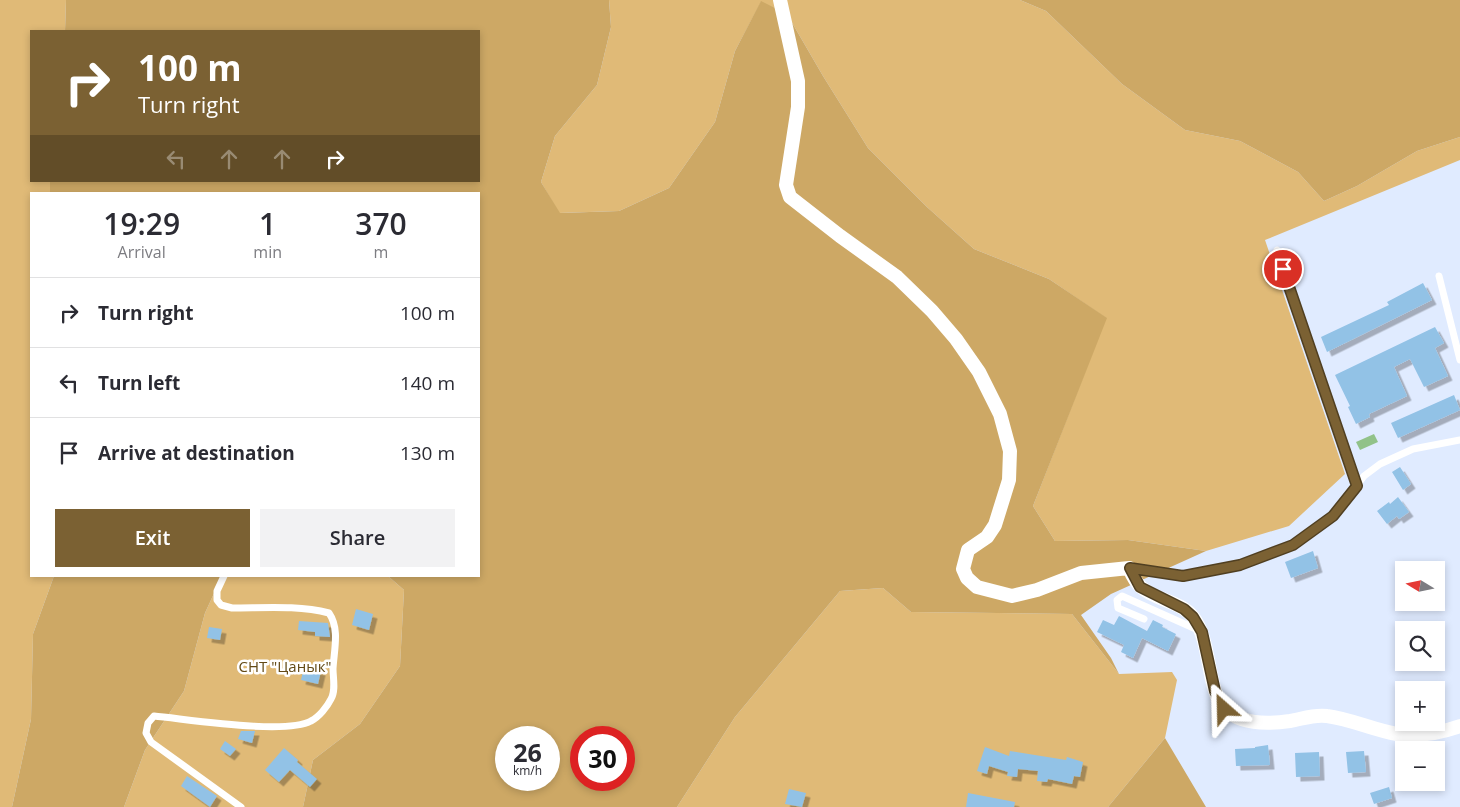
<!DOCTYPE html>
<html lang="en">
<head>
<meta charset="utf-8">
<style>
	body { margin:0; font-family:"Open Sans",sans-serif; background:#f2f2f3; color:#2b2b33; height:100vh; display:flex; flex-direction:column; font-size:19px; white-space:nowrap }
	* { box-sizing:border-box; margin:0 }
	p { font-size:16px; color:#7c7c81 }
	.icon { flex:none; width:28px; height:28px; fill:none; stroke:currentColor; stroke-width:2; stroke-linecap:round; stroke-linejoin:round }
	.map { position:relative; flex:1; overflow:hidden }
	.drawer { position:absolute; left:30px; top:192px; width:450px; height:385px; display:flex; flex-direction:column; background:#fff; border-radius:0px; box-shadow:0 2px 8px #0003 }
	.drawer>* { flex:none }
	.hud { position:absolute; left:30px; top:30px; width:450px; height:152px; border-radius:0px; box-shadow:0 2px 8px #0003; background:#7b6133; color:#fff; overflow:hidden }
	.needle { width:32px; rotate:280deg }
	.controls { position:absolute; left:1395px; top:561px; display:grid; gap:10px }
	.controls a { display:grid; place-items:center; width:50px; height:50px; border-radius:0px; background:#fff; box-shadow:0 2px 8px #0003; font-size:25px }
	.speed { position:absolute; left:495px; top:726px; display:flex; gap:10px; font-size:25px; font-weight:700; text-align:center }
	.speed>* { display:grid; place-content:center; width:65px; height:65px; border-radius:50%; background:#fff; box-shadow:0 2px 8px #0003; line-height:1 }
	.speed small { font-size:12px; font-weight:400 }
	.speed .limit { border:8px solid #d22; background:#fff; color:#111 }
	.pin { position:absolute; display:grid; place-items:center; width:42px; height:42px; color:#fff; margin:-21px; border:2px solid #fff; border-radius:50%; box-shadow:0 1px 5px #0007 }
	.me { position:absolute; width:55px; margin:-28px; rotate:335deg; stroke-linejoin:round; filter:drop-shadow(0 0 4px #0008) }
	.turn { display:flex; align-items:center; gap:18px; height:105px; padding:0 25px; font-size:22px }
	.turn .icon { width:65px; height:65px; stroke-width:2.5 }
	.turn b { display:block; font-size:35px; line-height:42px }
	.lanes { display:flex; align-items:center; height:48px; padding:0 25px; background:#0003; justify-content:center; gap:25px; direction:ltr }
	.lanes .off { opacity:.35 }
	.eta { display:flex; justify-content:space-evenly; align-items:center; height:85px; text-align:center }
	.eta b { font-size:30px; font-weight:600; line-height:35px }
	.button { display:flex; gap:10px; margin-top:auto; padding:10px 25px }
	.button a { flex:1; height:58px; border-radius:0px; background:#7b6133; color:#fff; font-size:20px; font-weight:600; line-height:58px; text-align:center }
	.button a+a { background:#f2f2f3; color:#2b2b33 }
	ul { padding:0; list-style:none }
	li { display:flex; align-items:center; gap:15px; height:70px; padding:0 25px; border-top:1px solid #e1e1e2 }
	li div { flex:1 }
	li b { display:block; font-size:19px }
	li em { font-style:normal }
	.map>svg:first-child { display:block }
	.green { fill:#e0ba77 }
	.forest { fill:#cda865; fill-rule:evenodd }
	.water { fill:#91c289 }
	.building { fill:#92c2e6; filter:url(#shadow) }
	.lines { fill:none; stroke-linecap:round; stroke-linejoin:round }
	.service { stroke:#fff; stroke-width:7 }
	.minor { stroke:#fff; stroke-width:14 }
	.route-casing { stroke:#503f21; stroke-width:12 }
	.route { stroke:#7b6133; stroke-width:9 }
	.labels { text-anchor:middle; stroke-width:5; stroke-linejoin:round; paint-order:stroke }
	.park-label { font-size:15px; fill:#634a16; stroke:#fff }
</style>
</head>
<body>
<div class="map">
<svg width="1460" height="807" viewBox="0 0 1460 807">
	<defs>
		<filter id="shadow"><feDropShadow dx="4.5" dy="4.5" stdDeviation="0" flood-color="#0004"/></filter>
	</defs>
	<rect width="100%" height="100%" fill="#e0ebff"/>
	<!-- green -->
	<path class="green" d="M0,0H66L65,31H31V181H50V194H31V576H54L33,634L31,719L12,807H0Z
		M609,0H1020L1046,11L1122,84L1185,130L1240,141L1298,172L1324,201L1357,186L1417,151L1460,137V160L1265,240L1345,474L1289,526L1206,551L1128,540L1055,541L1033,506L1106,318L1049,279L974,249L927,207L868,148L823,76L787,14L761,2L735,51L715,122L669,188L619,211L559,213L541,182L555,136L597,85L611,27Z
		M222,576H388L404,590L400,666L360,724L313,760L303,807H124L145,750L184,691L205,613Z
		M883,588L911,612L1072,614L1119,674L1172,672L1177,680L1165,738L1108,807H677L735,717L840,591Z"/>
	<!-- forest -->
	<path class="forest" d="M66,0H609L611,27L597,85L555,136L541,182L560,213L619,211L669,188L715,122L735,51L761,1L787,14L823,76L868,148L927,207L974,249L1049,279L1107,318L1033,506L1055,541L1128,540L1206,551L1111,594L1081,615L1111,658L1119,674L1072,614L911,612L883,588L840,591L735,717L677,807H303L313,760L360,724L400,666L404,590L388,576H479V194H50V181H479V31H65ZM506,738H549V780H506ZM581,738H624V780H581Z
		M1020,0H1460V137L1417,151L1357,186L1324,201L1298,172L1240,141L1185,130L1122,84L1046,11Z
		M54,576H222L205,613L184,691L145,750L124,807H12L31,719L33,634Z
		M1165,738L1206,807H1108Z"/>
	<!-- water -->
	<path class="water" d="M1374,434L1378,442L1360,450L1356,442Z"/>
	<!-- building -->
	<path class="building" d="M1423,283L1432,300L1327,352L1321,337L1389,305L1387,302Z
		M1435,327L1444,343L1435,348L1448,376L1424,387L1410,359L1394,367L1407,396L1369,414L1370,417L1356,424L1348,407L1350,406L1335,375Z
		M1454,395L1460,410L1398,438L1391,423Z
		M1400,467L1411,484L1403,490L1392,472Z
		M1398,497L1409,512L1399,519L1397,516L1387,524L1377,511L1389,502L1390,504Z
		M1313,551L1318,568L1291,578L1285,562Z
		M356,609L373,614L369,630L352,625Z
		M1119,616L1147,631L1153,620L1163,625L1162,627L1176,634L1168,651L1142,638L1133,658L1121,652L1124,645L1097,632L1103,620L1114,625Z
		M299,621L328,623L330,637L315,636V632L298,630Z
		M209,627L222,629L220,640L207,638Z
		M304,667L321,671L318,684L301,680Z
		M241,731H255L252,743L238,739Z
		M225,741L236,749L230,756L220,749Z
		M1268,745L1270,765L1236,766L1235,749L1255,748V747Z
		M985,747L1009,756L1010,751L1066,760L1067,757L1083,762L1080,777L1074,776L1072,784L1048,779L1047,782L1037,781L1038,771L1018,769L1017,777L1007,776L1008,772L989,766L987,774L977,771Z
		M284,748L298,760L297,762L317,779L310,787L290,770L279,782L265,770Z
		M1364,751L1366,772L1348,773L1346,752Z
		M1319,752L1320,776L1296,777L1295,753Z
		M187,776L217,796L210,807L181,786Z
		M1389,787L1392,798L1374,804L1370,793Z
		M789,789L806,793L802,807L785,804Z
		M968,793L1015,802L1014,807H966Z"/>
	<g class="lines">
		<!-- service -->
		<path class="service" d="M1277,250L1357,486
			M1439,276L1460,360
			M1130,568L1183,576L1240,565L1293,545L1333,516L1364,476L1380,464L1413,449L1460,440
			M224,576L217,591V600L221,605L232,608C264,608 298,605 329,613C340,629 334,650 333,669C333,677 336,691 331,699C327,707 319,717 311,721C285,735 187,719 154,716L148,723L146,733L151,742L241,807
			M1144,619L1118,608L1117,600L1122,596L1198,630"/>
		<!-- minor -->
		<path class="minor" d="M780,0L798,81V107L786,185L790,197L840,236L897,277L932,311L956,339L979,372L1000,414L1010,451L1009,480L995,525L987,537L968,550L963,569L967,578L977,587L1012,596L1037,590L1081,573L1129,568C1132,575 1135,582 1141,587C1156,601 1179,600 1193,617C1212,641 1206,690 1225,709C1241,725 1269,724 1290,721C1302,719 1314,714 1327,716C1351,719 1373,730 1397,734C1418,737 1440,733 1460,726"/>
	</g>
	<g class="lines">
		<defs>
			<path id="route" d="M1224,709L1215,691L1202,632L1193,617L1184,609L1140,587L1130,568L1183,576L1240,565L1293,545L1333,516L1357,486L1283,269"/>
		</defs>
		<!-- route casing -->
		<use href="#route" class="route-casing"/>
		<!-- route -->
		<use href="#route" class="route"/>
	</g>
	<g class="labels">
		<!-- park labels -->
		<g class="park-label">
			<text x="285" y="672">СНТ "Цанык"</text>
		</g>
	</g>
</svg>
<div class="controls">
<a><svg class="needle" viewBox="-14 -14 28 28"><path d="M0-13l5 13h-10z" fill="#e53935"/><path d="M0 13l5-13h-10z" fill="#7c7c81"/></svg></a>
<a><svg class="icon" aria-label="search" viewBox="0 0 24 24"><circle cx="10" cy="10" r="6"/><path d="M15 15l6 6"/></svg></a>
<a>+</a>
<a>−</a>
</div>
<div class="speed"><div>26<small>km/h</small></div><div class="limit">30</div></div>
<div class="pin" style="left:1283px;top:269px;background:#d93025"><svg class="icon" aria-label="arrive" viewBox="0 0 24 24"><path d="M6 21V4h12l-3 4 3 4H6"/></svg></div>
<svg class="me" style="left:1224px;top:709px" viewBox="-20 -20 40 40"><path d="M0-17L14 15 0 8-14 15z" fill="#7b6133" stroke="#fff" stroke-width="4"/></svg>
<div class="hud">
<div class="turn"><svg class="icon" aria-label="right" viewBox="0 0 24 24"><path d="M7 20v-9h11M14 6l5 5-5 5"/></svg><div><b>100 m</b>Turn right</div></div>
<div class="lanes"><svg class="icon off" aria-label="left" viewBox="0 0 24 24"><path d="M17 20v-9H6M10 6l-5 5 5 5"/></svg><svg class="icon off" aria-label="ahead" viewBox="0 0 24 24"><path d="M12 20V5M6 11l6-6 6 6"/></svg><svg class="icon off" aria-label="ahead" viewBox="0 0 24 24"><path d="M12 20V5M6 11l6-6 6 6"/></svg><svg class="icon" aria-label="right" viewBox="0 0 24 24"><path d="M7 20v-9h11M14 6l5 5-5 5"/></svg></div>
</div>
<section class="drawer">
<div class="eta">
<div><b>19:29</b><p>Arrival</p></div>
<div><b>1</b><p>min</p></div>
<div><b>370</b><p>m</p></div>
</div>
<ul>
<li><svg class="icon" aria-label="right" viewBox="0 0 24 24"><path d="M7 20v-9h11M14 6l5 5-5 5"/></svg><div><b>Turn right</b></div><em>100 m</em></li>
<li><svg class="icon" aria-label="left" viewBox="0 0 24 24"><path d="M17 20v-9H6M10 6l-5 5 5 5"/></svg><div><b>Turn left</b></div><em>140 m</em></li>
<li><svg class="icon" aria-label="arrive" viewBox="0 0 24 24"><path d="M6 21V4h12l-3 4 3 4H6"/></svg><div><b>Arrive at destination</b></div><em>130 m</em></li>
</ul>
<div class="button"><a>Exit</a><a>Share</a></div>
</section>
</div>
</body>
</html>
